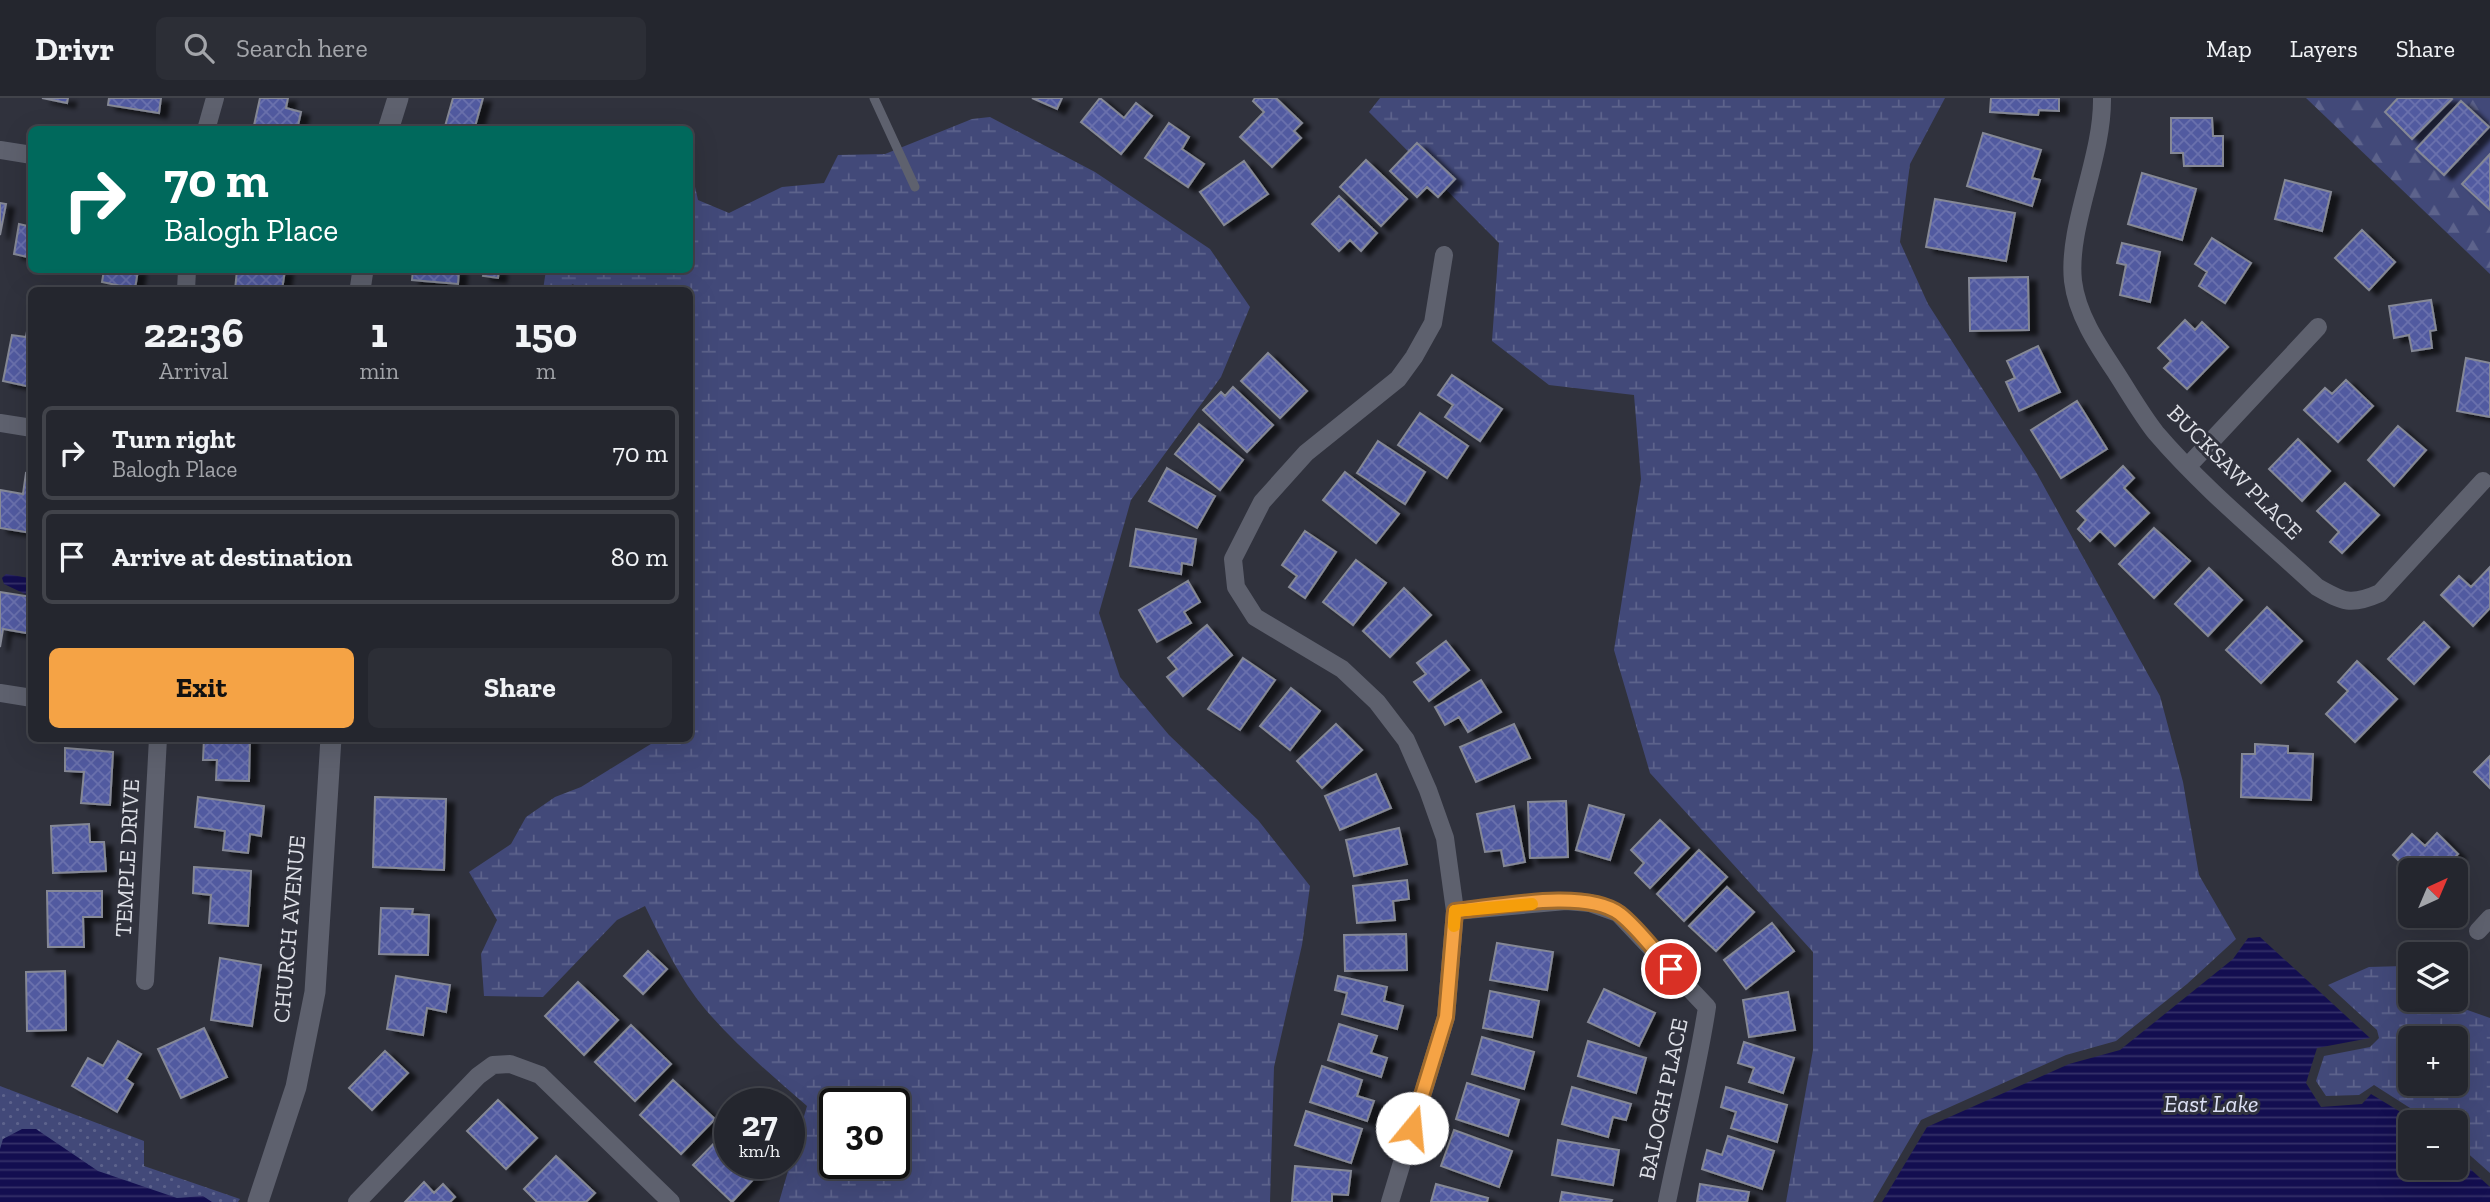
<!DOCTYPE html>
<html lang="en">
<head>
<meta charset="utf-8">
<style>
	body { margin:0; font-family:"Zilla Slab",serif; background:#2c2e36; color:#f1f3f6; height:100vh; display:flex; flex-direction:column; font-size:26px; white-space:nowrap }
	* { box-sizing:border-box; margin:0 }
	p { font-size:23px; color:#a3a5aa }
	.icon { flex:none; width:38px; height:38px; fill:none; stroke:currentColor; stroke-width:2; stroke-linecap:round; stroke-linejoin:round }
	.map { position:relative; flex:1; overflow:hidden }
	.sheet { position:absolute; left:28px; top:189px; width:665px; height:455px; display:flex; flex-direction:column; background:#24262e; border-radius:10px; box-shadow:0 7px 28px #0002,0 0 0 2px #41434a }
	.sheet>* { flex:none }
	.top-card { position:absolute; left:28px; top:28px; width:665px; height:147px; border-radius:10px; box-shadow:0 7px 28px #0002,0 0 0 2px #41434a; background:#00695c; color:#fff; overflow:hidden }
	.needle { width:46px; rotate:44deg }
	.controls { position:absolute; left:2398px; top:760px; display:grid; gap:14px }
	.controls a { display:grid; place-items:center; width:70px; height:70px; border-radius:10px; background:#24262e; box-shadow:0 7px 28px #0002,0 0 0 2px #41434a; font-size:35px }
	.speed { position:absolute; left:714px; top:990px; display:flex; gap:14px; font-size:35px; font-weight:700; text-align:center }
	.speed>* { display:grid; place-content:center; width:91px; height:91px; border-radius:50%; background:#24262e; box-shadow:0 7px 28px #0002,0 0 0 2px #41434a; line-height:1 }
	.speed small { font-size:18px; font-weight:400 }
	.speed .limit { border:4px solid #111; border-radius:10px; background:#fff; color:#111 }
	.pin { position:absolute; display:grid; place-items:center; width:60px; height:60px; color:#fff; margin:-30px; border:4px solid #fff; border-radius:50%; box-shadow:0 2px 7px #0007 }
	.me { position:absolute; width:77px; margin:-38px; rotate:17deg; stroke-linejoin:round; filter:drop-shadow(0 0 5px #0008) }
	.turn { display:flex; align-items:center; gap:24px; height:147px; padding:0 21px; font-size:32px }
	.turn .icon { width:91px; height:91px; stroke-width:2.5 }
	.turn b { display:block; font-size:49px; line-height:60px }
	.eta { display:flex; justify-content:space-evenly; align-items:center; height:119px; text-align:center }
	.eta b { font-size:42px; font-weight:800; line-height:49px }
	.cta { display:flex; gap:14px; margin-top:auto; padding:14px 21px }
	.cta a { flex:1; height:80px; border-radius:10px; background:#f5a345; color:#111; font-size:28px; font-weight:800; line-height:80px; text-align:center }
	.cta a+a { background:#2c2e36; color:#f1f3f6 }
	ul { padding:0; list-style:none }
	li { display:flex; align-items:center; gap:21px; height:94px; margin:0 14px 10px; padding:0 7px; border:4px solid #41434a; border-radius:10px }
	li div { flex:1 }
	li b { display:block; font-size:26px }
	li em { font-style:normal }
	header { display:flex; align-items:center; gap:42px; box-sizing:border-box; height:98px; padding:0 35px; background:#24262e; border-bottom:2px solid #41434a }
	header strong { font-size:33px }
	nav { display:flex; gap:38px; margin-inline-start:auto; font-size:24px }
	.search { width:490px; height:63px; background:#2c2e36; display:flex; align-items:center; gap:18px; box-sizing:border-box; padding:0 24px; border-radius:10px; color:#a3a5aa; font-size:26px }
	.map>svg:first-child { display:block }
	.forest { fill:url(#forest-firs) }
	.wetland { fill:url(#wetland-marsh); fill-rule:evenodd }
	.park { fill:url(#park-dots) }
	.water { fill:url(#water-rules) }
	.building { fill:url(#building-cross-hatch); stroke:#858895; stroke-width:2; filter:url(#shadow) }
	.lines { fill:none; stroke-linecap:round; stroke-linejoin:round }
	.service { stroke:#5e616e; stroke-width:9 }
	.minor { stroke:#5e616e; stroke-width:18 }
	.tertiary { stroke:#5e616e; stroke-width:21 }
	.route-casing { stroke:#9f6a2d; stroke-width:18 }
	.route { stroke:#f5a345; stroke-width:12 }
	.slow { stroke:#f59e0b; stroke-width:12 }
	.labels { text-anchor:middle; stroke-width:6; stroke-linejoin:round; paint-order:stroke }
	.street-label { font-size:23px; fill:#dddfe6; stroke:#30323d }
	.water-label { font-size:24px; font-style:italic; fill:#dde1f6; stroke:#30323d }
</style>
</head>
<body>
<header>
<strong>Drivr</strong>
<div class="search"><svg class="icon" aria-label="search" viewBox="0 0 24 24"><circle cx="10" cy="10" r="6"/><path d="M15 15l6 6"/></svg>Search here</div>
<nav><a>Map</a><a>Layers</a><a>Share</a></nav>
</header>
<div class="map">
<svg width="2490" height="1104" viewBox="0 0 2490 1104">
	<defs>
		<pattern id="forest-firs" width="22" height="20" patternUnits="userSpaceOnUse" patternTransform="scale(1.75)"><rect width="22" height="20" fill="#424979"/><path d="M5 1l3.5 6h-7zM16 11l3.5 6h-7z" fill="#5d638c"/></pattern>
		<pattern id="wetland-marsh" width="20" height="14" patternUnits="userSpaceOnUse" patternTransform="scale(1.75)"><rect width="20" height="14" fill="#424979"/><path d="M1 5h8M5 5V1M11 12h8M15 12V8" fill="none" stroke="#5d638c"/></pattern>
		<pattern id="park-dots" width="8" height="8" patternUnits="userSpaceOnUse" patternTransform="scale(1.75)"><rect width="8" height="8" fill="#424979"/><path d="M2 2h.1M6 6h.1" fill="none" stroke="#5d638c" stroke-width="1.8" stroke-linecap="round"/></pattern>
		<pattern id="water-rules" width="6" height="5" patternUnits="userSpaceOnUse" patternTransform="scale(1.75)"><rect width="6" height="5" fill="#130e50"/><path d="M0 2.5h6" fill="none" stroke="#353169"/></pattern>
		<pattern id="building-cross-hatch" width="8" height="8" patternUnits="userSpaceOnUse" patternTransform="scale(1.75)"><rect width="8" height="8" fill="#515aa0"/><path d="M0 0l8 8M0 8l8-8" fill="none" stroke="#6a71ad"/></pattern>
		<filter id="shadow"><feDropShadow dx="8" dy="4.5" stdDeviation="2" flood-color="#0009"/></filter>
	</defs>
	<rect width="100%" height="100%" fill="#30323d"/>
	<!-- forest -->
	<path class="forest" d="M2306,0H2490V176Z"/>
	<!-- wetland -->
	<path class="wetland" d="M1380,0H1945L1910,66L1900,144L1928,206L2036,374L2160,598L2183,684L2199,777L2236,841L2187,886L2116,943L2066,957L1921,1022L1873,1104H1786L1813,952V854L1650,675L1614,552L1641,381L1634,297L1549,287L1492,243L1499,145L1369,14Z
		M990,19L1095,74L1210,151L1250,209L1221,279L1131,402L1099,515L1120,579L1169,637L1258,722L1310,788L1302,847L1274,969L1270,1104H779L807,1008C771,977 736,947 705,911C680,881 662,843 645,808L617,822L543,899L484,898L481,856L497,822L469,774L511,746L526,719L555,699L581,689L659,641L690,640V192H578L573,186L563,192H543L546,172H690V67L698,102L729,115L782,89L824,85L838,57L885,56L972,21ZM835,1006H894V1066H835Z
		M2404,868L2410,872V901H2449L2459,909L2490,920V1075L2455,1044V1024H2432L2374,987L2359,997L2326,998L2316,983L2324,958L2370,949L2379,940L2377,932L2328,887L2369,869ZM2410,940H2455V985H2410Z"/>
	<!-- park -->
	<path class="park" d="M0,988L144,1043V1068L240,1101L238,1104H0Z"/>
	<!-- water -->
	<path class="water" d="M6,476L29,480L31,493L25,496L4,486L2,480Z
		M2260,839L2370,940L2317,950L2306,985L2321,1009L2362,1006L2371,996L2417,1024H2410V1069H2455V1057L2490,1089V1104H1882L1927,1029L2069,966L2120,952L2233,861L2248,840Z
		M22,1031H36L98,1073L177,1100L203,1098L212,1104H0V1051L3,1041Z"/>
	<!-- building -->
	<path class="building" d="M42,0H68L67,5Z
		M109,0H161L159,15L108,7Z
		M260,0H288L286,10L301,14L297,32H253Z
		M453,0H483L474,32H444Z
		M1032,0H1062L1057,11Z
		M1100,0L1124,20L1136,5L1152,18L1121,56L1081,24Z
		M1255,0H1276L1302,25L1294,33L1301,40L1272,69L1240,39L1264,14L1253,3Z
		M1991,0H2059V13L2039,12L2038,17L1990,14Z
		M2398,0H2451L2452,1L2412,41L2385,14Z
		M2461,3L2489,29L2444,77L2416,51Z
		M2171,20H2212L2213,38H2223V68H2184L2183,55H2171Z
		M1169,25L1189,39L1182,51L1204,66L1188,89L1145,60Z
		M1983,35L2041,52L2032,80L2040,82L2032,108L1967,88Z
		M1417,45L1455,81L1438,99L1427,89L1417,99L1390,73Z
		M2490,56V112L2462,86Z
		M1366,62L1407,101L1381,128L1340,89Z
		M1244,63L1268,96L1224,127L1200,94Z
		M2142,75L2196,91L2182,142L2128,126Z
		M2285,82L2331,94L2322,133L2275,121Z
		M1339,98L1377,135L1361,153L1350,142L1339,153L1312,126Z
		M1935,101L2015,115L2006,163L1926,149Z
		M0,105L6,106L0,137Z
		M19,126L32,129V160L14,156Z
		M2362,132L2395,164L2369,192L2335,160Z
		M2212,140L2251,165L2225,205L2199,188L2207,174L2195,166Z
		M2122,145L2160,154L2150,204L2120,197L2126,167L2117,165Z
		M104,172H138L135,191L102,184Z
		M237,172H285L282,192H235Z
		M413,172H459L458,186L412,182Z
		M484,172H499L498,180L483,178Z
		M2028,179L2029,232L1970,233L1969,180Z
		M2431,202L2436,232L2430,233L2432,250L2412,253L2409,237L2394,240L2389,208Z
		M30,216H32L31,289L3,283L12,237L26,239Z
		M2185,222L2195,232L2202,224L2228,249L2187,291L2164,270L2171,263L2158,250Z
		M2038,248L2060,294L2019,313L2006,284L2015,280L2007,263Z
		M1268,255L1307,293L1280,320L1241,283Z
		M2466,260L2490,265V319L2457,313Z
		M1452,277L1502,311L1480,343L1445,319L1453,307L1438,297Z
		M2346,282L2373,308L2338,344L2304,312L2325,290L2332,296Z
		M1233,289L1273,327L1247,354L1203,312L1221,294L1225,298Z
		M2077,303L2107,351L2061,380L2031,332Z
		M1420,315L1468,348L1447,380L1398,347Z
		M1199,326L1243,362L1220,392L1175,356Z
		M2398,328L2426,352L2394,388L2368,362Z
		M2298,341L2330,373L2302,403L2269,371Z
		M1378,343L1425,374L1405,406L1357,375Z
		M2123,368L2134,380L2124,390L2149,415L2115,448L2100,433L2090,443L2078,431L2086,422L2077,413Z
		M1167,370L1215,398L1197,430L1149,403Z
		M1345,374L1399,416L1376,445L1323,402Z
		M26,375L32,376V435L0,430V392L23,396Z
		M2345,385L2379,417L2342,455L2330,444L2339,434L2317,413Z
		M2154,430L2190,463L2154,500L2119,466Z
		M1136,431L1196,441L1192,467L1182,465L1181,476L1130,468Z
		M1305,433L1336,454L1305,500L1289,489L1297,478L1282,467Z
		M1356,462L1386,485L1353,527L1323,504Z
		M2490,469V510L2473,528L2441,497L2459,478L2471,489Z
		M2209,470L2242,502L2208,538L2175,506Z
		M1188,483L1200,504L1184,514L1191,525L1157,544L1139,512Z
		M1404,490L1431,517L1390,559L1363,533Z
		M0,494L32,499V536L3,531L0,549Z
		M2267,509L2302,543L2261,585L2226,552Z
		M2424,524L2449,549L2414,586L2388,561Z
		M1207,527L1232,557L1183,598L1167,579L1177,571L1168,560Z
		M1446,543L1469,572L1429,603L1414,584L1426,576L1417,565Z
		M1243,560L1275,582L1240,632L1208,611Z
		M2357,563L2397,601L2355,644L2326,616L2348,593L2338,584Z
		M1481,582L1501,614L1468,634L1459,619L1445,627L1435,609Z
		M1291,590L1320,613L1290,652L1260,628Z
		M1336,626L1362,652L1322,690L1297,663Z
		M1514,626L1530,660L1476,684L1460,649Z
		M204,640H250L249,683L216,682L217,662H203Z
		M2255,646L2288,648V655L2313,656L2311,702L2241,699L2242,656H2255Z
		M65,650L113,654L110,707L81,705L84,674L65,673Z
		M2490,658V690L2474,674Z
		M1376,676L1391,710L1340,732L1325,698Z
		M198,699L264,708L261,738L250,736L248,755L223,752L225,733L195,729Z
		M375,699L446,701L444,772L373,769Z
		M1566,703L1568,759L1530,760L1528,704Z
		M1589,707L1624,717L1610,762L1576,752Z
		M1514,708L1525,764L1504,768L1501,752L1485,754L1477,716Z
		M1660,722L1689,750L1650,790L1635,775L1644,765L1631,752Z
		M89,726L90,744H104L106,773L53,775L51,728Z
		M1399,730L1407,766L1354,778L1346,742Z
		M2437,735L2458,756L2443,772H2410V786L2398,775L2404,768L2393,757L2412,736L2425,748Z
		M1699,752L1727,779L1684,823L1657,796Z
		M194,769L251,773L248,828L209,825L211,797L193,795Z
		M1407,782L1409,801L1393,803L1395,822L1357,825L1353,788Z
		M1727,789L1754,814L1716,853L1689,828Z
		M47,793H102V819H83L84,849H48Z
		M381,810L413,811L412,816L429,817L428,857L379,856Z
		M1772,825L1794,853L1746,891L1724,862Z
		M1406,836L1407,872L1345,873L1344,837Z
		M1497,845L1553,854L1547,892L1490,882Z
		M648,853L667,871L643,896L624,878Z
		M220,860L261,867L252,928L211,922Z
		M65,873L66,932L27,933L26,874Z
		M396,878L450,887L446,914L427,910L423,937L387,931Z
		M1338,878L1387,889L1384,903L1403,908L1397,931L1342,916L1347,895L1335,892Z
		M578,884L618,922L584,957L545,918Z
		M1604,891L1655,915L1639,948L1588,924Z
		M1490,893L1539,903L1532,939L1483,930Z
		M1788,894L1795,932L1749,939L1743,902Z
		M1339,926L1377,938L1371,955L1387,960L1381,979L1328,962Z
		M631,927L671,966L635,1003L595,964Z
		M204,930L227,979L181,1000L158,951Z
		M1482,939L1534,954L1524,991L1472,976Z
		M118,943L141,956L126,981L133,986L117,1014L72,988L88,960L103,968Z
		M1588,943L1646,960L1636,995L1578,978Z
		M1744,944L1794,960L1783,995L1749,984L1754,970L1738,965Z
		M385,953L408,975L372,1012L349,990Z
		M1322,968L1362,982L1357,998L1374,1003L1367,1023L1310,1004Z
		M673,982L715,1021L681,1056L640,1017Z
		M1467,985L1519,1002L1508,1038L1456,1021Z
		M1572,989L1631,1006L1626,1022L1613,1019L1608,1039L1562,1026Z
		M1726,989L1787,1007L1777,1044L1731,1030L1736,1014L1721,1009Z
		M498,1002L537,1040L506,1071L467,1033Z
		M1306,1013L1362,1031L1351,1065L1295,1047Z
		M727,1032L730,1035V1066H761L765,1069L732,1104L693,1067Z
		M1454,1032L1512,1053L1499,1089L1441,1068Z
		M1728,1038L1774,1053L1762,1091L1702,1071L1707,1052L1722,1057Z
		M1558,1042L1619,1052L1613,1087L1552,1077Z
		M556,1058L595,1095L586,1104H537L524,1091Z
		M1295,1068L1351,1073L1348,1097L1332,1096V1104H1292Z
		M424,1084L434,1095L443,1086L455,1099L450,1104H405Z
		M1436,1086L1488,1100L1487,1104H1431Z
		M1700,1086L1749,1094L1747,1104H1697Z
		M1562,1094L1612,1102L1611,1104H1560Z"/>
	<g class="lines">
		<!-- service -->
		<path class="service" d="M874,0L915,89"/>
		<!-- minor -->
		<path class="minor" d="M2102,0C2103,60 2067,128 2073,183C2077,216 2097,246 2115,273C2128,293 2141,316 2156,335C2204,391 2263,439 2317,489C2343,504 2351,508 2380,495L2483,383
			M206,32L215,0
			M0,52L32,57
			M186,192L187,172
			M0,325L32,330
			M2188,368L2318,229
			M0,595L32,600
			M1455,813L1566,803L1590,805L1618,815L1707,909C1697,975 1680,1039 1667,1104
			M2478,833L2490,820
			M145,883L158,640
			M357,1104L478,978L493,967L510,966L540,977L671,1104
			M1390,1104L1446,919L1455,813L1445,740L1428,692L1406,642L1377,604L1342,571L1255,519L1236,489L1233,461L1262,404L1306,355L1398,281L1414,259L1433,225L1444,157"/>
		<!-- tertiary -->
		<path class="tertiary" d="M388,32L398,0
			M360,192L363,172
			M258,1104L296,989L315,894L331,640"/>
	</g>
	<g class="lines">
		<defs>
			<path id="route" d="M1412,1030L1446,919L1455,813C1497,809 1585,790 1620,816C1639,831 1655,854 1671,871"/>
		</defs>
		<!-- route casing -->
		<use href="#route" class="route-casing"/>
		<!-- route -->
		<use href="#route" class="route"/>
		<!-- slow -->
		<path class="slow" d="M1454,828L1455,813L1532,806"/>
	</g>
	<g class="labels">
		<!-- street labels -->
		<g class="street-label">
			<text transform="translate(2235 374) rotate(45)" y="8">BUCKSAW PLACE</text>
			<text transform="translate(127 760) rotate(-87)" y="8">TEMPLE DRIVE</text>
			<text transform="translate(289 831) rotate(-85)" y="8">CHURCH AVENUE</text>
			<text transform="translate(1663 1001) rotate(-78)" y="8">BALOGH PLACE</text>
		</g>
		<!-- water labels -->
		<g class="water-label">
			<text x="2211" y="1014">East Lake</text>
		</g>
	</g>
</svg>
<div class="controls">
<a><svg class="needle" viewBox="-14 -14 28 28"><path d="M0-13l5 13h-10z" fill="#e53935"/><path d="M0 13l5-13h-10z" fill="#a3a5aa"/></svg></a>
<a><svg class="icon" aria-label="layers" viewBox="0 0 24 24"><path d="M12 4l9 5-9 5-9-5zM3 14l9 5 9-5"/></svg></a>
<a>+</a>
<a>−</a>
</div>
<div class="speed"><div>27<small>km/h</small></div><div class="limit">30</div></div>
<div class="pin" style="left:1671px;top:871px;background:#d93025"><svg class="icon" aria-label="arrive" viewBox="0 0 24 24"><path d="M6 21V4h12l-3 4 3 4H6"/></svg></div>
<svg class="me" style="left:1412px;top:1030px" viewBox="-20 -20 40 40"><circle r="19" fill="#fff"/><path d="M0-13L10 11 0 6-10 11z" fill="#f5a345"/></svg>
<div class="top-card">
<div class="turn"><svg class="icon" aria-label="right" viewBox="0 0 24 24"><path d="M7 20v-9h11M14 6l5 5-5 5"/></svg><div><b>70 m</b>Balogh Place</div></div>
</div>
<section class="sheet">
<div class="eta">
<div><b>22:36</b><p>Arrival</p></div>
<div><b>1</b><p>min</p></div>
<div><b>150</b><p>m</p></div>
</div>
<ul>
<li><svg class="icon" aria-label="right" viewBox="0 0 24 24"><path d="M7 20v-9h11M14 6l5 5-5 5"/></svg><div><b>Turn right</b><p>Balogh Place</p></div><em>70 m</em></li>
<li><svg class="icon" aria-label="arrive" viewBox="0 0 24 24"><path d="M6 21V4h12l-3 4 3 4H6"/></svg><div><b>Arrive at destination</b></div><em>80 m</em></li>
</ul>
<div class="cta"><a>Exit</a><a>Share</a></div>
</section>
</div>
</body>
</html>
